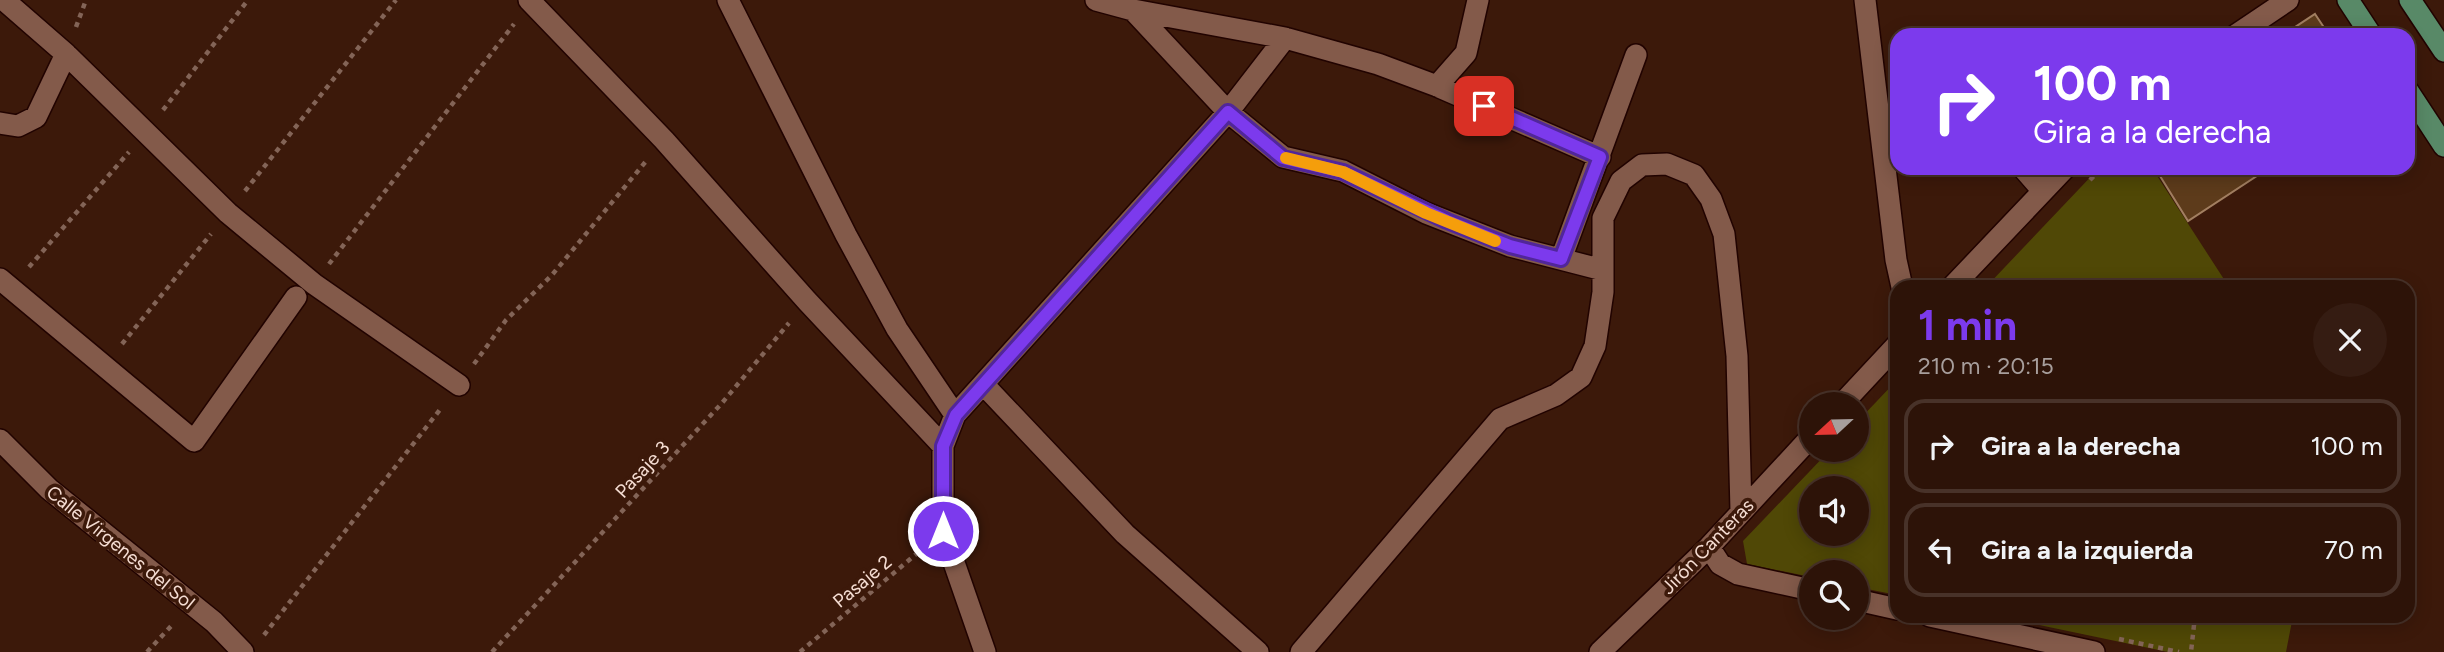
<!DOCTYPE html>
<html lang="es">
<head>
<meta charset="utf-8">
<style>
	body { margin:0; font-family:Figtree,sans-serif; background:#351c12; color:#f1f3f6; height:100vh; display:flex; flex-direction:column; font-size:26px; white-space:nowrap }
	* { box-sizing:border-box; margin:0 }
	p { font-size:23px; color:#a79e9c }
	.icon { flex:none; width:38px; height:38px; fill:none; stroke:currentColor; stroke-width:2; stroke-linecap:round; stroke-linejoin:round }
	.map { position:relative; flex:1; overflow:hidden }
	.side { position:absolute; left:1890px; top:280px; width:525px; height:343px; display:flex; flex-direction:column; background:#2d1308; border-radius:21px; box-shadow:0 4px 18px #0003,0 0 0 2px #483229 }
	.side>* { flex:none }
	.top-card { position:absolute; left:1890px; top:28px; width:525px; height:147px; border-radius:21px; box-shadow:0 4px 18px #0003,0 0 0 2px #483229; background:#7c3aed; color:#fff; overflow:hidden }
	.needle { width:46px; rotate:248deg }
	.controls { position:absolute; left:1799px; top:392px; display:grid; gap:14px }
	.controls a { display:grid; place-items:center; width:70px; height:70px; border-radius:50%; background:#2d1308; box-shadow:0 4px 18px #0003,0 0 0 2px #483229; font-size:35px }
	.pin { position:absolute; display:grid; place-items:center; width:60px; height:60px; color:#fff; margin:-30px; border-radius:14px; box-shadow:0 4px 10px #0006 }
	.me { position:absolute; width:77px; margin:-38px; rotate:0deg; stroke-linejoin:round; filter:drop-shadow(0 0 5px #0008) }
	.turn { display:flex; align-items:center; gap:24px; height:147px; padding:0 28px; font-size:32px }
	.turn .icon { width:91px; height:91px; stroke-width:2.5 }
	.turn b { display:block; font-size:49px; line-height:60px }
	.round { display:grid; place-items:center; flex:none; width:74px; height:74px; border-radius:37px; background:#351c12 }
	.headline { display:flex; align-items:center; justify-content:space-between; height:119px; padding:0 28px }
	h1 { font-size:42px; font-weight:700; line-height:52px; color:#7c3aed }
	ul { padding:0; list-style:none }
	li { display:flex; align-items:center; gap:21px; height:94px; margin:0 14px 10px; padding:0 14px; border:4px solid #483229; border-radius:21px }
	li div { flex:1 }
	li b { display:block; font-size:26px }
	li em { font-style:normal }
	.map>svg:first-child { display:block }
	.green { fill:#504806; fill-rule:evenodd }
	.building { fill:#5d3b1b; stroke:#a27f61; stroke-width:2 }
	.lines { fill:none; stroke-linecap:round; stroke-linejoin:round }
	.minor-casing { stroke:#210300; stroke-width:24 }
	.major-casing { stroke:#210300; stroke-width:24 }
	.path { stroke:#836457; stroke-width:4.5; stroke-dasharray:5 5; stroke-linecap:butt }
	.minor { stroke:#835a4a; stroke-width:21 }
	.major { stroke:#588967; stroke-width:21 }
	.route-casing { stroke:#51269a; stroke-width:18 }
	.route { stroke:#7c3aed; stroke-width:12 }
	.slow { stroke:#f59e0b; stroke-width:12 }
	.labels { text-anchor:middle; stroke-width:7; stroke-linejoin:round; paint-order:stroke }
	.street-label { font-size:19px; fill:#f5ddd3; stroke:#3c190a }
</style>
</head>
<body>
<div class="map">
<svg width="2444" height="652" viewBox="0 0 2444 652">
	<rect width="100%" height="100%" fill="#3c190a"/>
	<!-- green -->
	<path class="green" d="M2099,168H2152L2229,287H1986Z
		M1897,380V595L1857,587V572H1811V577L1747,564L1743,541L1830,450H1857V422ZM1811,488H1857V534H1811Z
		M1996,616H2293L2286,652H2168Z"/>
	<!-- building -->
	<path class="building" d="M2315,14L2329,35H2283Z
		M2155,168H2269L2188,221Z"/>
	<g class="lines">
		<defs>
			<path id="minor" d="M4,0L66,54L228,213L314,284L459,385
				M529,0L664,140L807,301L943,446
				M728,0L846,235L897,329L955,415L983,384L1125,534L1258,652
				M1096,0L1133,10L1285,38L1378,64L1437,86L1600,157
				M1865,0L1896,260L1902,287
				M1133,10L1228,112L1283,157L1343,171L1426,213L1510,246L1603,270
				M2236,35L2288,0
				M1437,86L1466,53L1478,0
				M0,123L18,126L36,117L66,54
				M2023,168L2043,191
				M1561,259L1636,55
				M0,279L194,441L296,297
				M1952,287L2065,168
				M983,384L1228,112L1285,38
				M1842,404L1897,345
				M955,415L943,446V531L985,652
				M0,440L49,489L214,622L243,652
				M1709,547L1720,564L1738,574L1811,590
				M1857,600L1897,609
				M1930,616L2094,652
				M1301,652L1500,419L1556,395L1581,377L1595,346L1603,292V218L1621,181L1642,165L1667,164L1694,175L1711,199L1724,234L1737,356L1741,511
				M1600,652L1709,547L1811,437"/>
			<path id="major" d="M2348,0L2371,35
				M2410,0L2444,51
				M2408,91L2444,146"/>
		</defs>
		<!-- minor casing -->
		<use href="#minor" class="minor-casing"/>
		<!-- major casing -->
		<use href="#major" class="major-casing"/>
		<!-- path -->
		<path class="path" d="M76,27L86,0
			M163,110L248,0
			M2090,180L2102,168
			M245,191L396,0
			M329,264L514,24
			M29,267L129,152
			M122,344L211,234
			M474,364L506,320L552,275L647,160
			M2189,616L2194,625L2191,652
			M264,635L442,407
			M2119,639L2179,652
			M147,652L174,623
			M492,652L722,403L789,323
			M800,652L921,550"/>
		<!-- minor -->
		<use href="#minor" class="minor"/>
		<!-- major -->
		<use href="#major" class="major"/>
	</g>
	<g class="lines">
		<defs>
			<path id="route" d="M943,531V446L956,415L1228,112L1283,158L1343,172L1447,221L1510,246L1561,259L1600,157L1484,106"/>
		</defs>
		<!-- route casing -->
		<use href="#route" class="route-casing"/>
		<!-- route -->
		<use href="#route" class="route"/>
		<!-- slow -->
		<path class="slow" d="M1286,158L1343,172L1426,213L1495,241"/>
	</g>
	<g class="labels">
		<!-- street labels -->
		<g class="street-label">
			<text transform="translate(642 469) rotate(-47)" y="7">Pasaje 3</text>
			<text transform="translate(1707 546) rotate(-46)" y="7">Jirón Canteras</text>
			<text transform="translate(121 547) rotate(39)" y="7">Calle Virgenes del Sol</text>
			<text transform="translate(862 581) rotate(-40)" y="7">Pasaje 2</text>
		</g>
	</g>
</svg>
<div class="controls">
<a><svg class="needle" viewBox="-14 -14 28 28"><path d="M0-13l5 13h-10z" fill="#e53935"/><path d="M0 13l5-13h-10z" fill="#a79e9c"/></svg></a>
<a><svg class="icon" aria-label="sound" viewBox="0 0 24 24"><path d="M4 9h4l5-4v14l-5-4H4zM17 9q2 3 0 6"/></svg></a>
<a><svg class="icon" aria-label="search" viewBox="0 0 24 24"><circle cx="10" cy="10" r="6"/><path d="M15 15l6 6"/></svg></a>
</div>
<div class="pin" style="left:1484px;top:106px;background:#d93025"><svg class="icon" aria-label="arrive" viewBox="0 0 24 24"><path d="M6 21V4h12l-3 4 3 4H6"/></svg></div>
<svg class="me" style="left:943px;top:531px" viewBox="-20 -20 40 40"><circle r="17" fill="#7c3aed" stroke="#fff" stroke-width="3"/><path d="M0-11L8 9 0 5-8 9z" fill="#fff"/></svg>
<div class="top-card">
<div class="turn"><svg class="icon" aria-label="right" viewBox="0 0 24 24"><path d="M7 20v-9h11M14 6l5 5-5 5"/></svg><div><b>100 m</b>Gira a la derecha</div></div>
</div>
<section class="side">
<div class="headline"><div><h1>1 min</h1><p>210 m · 20:15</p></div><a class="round"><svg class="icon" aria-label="close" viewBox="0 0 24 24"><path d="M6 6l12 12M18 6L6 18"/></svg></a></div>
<ul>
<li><svg class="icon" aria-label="right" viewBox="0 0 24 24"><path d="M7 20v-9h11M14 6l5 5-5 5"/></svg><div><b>Gira a la derecha</b></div><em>100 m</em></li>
<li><svg class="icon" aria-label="left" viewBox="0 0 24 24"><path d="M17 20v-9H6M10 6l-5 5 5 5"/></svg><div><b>Gira a la izquierda</b></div><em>70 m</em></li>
</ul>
</section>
</div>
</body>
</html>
